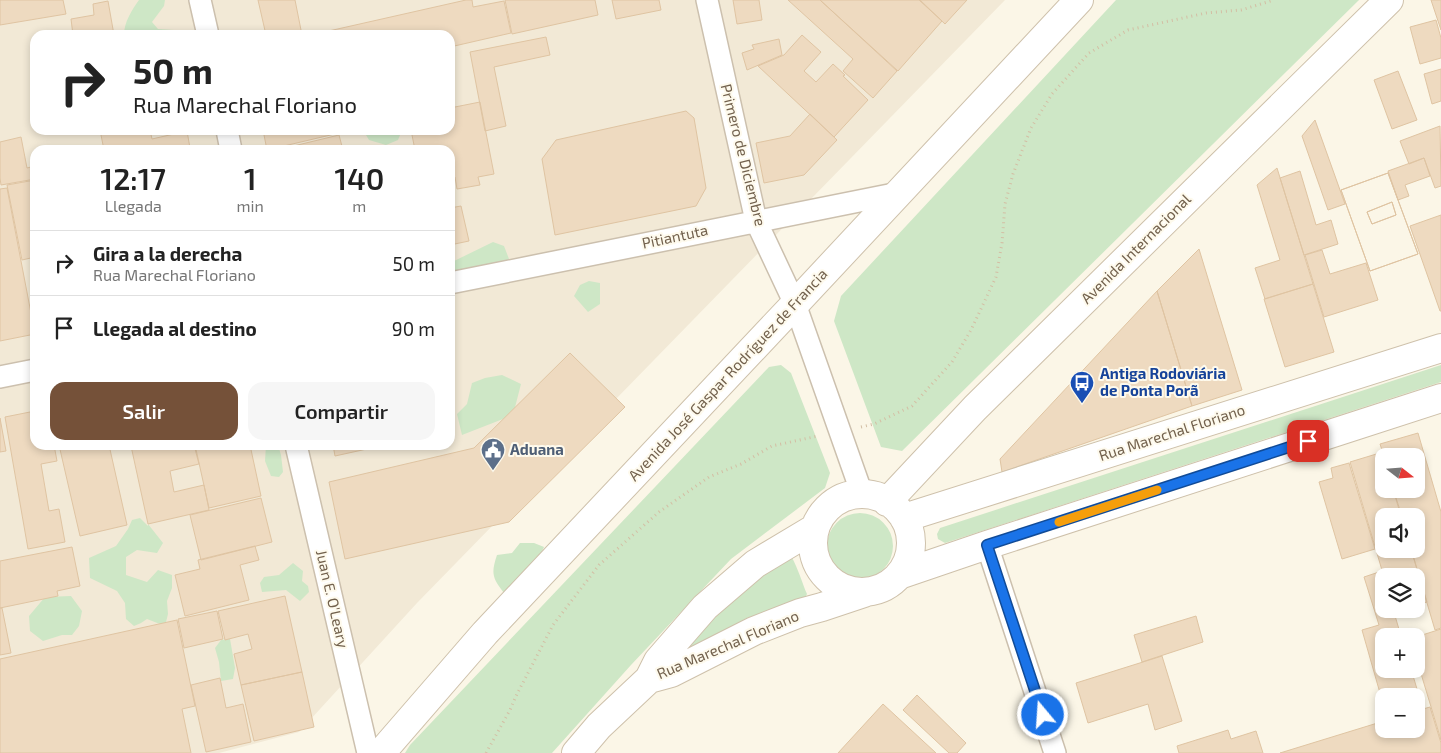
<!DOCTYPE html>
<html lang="es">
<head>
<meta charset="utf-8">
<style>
	body { margin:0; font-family:"Exo 2",sans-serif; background:#f6f6f6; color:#222; height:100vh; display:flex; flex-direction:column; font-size:19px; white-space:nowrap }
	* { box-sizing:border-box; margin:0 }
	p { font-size:16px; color:#767676 }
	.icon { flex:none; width:28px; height:28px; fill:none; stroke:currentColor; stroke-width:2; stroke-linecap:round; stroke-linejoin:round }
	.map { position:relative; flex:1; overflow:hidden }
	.details { position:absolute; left:30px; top:145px; width:425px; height:305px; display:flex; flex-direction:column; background:#fff; border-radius:15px; box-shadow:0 2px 8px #0003 }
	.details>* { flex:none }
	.top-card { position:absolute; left:30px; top:30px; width:425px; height:105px; border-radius:15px; box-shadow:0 2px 8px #0003; background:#fff; color:#222; overflow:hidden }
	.needle { width:32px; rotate:107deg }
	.buttons { position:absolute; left:1375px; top:448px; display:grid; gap:10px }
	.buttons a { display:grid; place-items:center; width:50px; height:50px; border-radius:10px; background:#fff; box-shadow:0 2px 8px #0003; font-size:25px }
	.pin { position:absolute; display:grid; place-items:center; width:42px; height:42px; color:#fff; margin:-21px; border-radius:10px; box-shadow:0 2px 8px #0006 }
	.me { position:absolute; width:55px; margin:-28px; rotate:342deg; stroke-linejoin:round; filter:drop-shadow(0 0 4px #0008) }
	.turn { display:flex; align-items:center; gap:18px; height:105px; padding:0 20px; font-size:22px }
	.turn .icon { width:65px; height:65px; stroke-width:2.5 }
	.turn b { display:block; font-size:35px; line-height:42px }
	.eta { display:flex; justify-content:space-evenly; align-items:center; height:85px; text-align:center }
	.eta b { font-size:30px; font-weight:600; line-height:35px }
	.primary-button { display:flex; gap:10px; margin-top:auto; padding:10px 20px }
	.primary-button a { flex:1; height:58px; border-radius:15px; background:#755139; color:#fff; font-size:20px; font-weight:600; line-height:58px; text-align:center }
	.primary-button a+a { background:#f6f6f6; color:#222 }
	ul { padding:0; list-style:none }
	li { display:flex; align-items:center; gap:15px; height:65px; padding:0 20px; border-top:1px solid #e0e0e0 }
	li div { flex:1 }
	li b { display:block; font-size:19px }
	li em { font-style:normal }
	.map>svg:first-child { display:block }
	.residential { fill:#f2e9d6; fill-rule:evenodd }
	.green { fill:#cee7c6 }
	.building { fill:#eedac0; stroke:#dfc4a2; fill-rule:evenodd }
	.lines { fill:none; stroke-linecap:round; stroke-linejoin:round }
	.street-casing { stroke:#ccc0ae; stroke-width:24 }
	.secondary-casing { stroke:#cec1ab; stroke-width:30 }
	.path { stroke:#d3bea4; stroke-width:3; stroke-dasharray:1 4; stroke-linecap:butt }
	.street { stroke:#fff; stroke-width:21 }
	.secondary { stroke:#fff; stroke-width:28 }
	.route-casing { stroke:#114b97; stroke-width:12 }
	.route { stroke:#1a73e8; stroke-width:9 }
	.slow { stroke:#f59e0b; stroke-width:9 }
	.labels { text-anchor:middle; stroke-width:4; stroke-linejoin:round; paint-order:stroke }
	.street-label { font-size:15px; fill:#72614d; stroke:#fefaed }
	.transit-label { font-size:15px; font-weight:bold; fill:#164399; stroke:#fefaed; text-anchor:start }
	.service-label { font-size:15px; font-weight:bold; fill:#4e5e75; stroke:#fefaed; text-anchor:start }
</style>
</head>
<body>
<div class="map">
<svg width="1441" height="753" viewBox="0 0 1441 753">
	<rect width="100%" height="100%" fill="#fbf6e7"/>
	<!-- residential -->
	<path class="residential" d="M0,0H1005L417,603L299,732L219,753H0ZM35,35H450V130H35ZM35,150H450V445H35Z"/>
	<!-- green -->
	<path class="green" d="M139,0H165L164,6L152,22L158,29L174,30V35H124C124,22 132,10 139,0Z
		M1116,0H1359L902,451L881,447L834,321L841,296Z
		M363,130H402L398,140L386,145L369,140Z
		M493,242L504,246L509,259L490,275L463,281L450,267V263Z
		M589,281L600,283V304L588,312L574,296L580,285Z
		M781,365L791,373L830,473L825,488L731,559L631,665L552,753H405L410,745L769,367Z
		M1441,365V382L945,543L938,539L937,534L940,528Z
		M502,375L521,384L513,415L462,435L457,414L467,404L472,383L485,378Z
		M266,445H278L281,455L283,472L279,477L271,476L265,461Z
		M827 546a33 33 0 1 1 66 0a33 33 0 1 1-66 0Z
		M140,518L148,526V524L163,543L157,553L137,550L126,557V575L147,582L158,570L172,575V588L167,601L168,614L165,626L147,619L141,623L134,626L126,619L125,603L117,591L90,578L89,558L116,546L128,529L132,520Z
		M520,543H534L544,547L539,558L519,576L514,590L504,593C492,578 491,573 497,555L512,553Z
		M789,554C795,559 803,585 807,594L805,598L747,618L689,650L683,651L730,602Z
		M293,563L303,571L302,581L308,586L309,592L300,601L286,590L262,592L260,583L264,577L279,575Z
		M71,596L82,611L79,626L72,635H62L43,641L30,631L29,616L45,597Z
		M230,639L235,668L233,679L221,681L219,662L215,648L221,640Z"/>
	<!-- building -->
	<path class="building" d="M0,0H63L66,14L0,25Z
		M258,0H295L302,35H266Z
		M466,0H472L473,7L504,1L511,33L450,47V35H311Z
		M505,0H595L598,15L512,34Z
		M612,0H659L661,10L616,19Z
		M733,0H759L762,20L737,24Z
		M788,0H820L897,71L873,98L843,71L853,59Z
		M820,0H919L942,21L898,71Z
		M920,0H967L945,24Z
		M1431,0H1441V30Z
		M108,1L114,35H73L71,19L94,15L93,4Z
		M1436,20L1441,38V58L1420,64L1410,27Z
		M802,35L821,52L804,71L816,82L833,64L845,75L843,76L868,100L834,137L758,66L784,55Z
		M546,37L550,55L494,67L506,126L485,131L470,52Z
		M779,39L782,55L747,70L742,53L754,49L752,45Z
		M1441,69V101L1432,104L1424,74Z
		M1398,71L1417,120L1392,129L1374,80Z
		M480,102L494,174L478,177L480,185L457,189L455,177L450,178V150H415L411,130H450V108Z
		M686,111L694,118L706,188L696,206L555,235L542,159L556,140Z
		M810,114L837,140L804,175L764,183L756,143L790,136Z
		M1315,120L1345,204L1328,210L1302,136Z
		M1440,126L1441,186L1435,188L1424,158L1409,164L1400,141Z
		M100,130H150L152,139L187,131L190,148L179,150H104Z
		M263,130H338L339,133L267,150Z
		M339,135L343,150H277Z
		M21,137L27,168L35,166V179L1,185L0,178V142Z
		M1424,158L1430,176L1405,185L1409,196L1398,200L1388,171Z
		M1277,168L1313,284L1265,299L1255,268L1280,260L1257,185Z
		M1300,171L1316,225L1331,220L1338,244L1304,255L1280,178Z
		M1388,173L1418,254L1370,271L1341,190ZM1392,202L1396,215L1372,224L1367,212Z
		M1388,173L1418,254L1370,271L1341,190Z
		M35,180V257L22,260L7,185Z
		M7,188L35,334L0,341V189Z
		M1392,202L1396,215L1372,224L1367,212Z
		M461,206L469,241L450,245V208Z
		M1441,215V311H1440L1410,226Z
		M1199,249L1242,390L1192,406L1157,291Z
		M1322,250L1330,274L1366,263L1378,300L1324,317L1305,255Z
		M1313,284L1334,352L1285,367L1264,299Z
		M1157,291L1192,406L1002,472L1000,459Z
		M570,353L625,407L509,522L345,559L329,482L474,448Z
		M35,411V445H54L57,461L41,464L49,511L59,509L65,542L28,549L5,417Z
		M0,418L6,451L0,452Z
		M1418,433L1441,512V628L1435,630L1411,549H1416V516H1402L1393,489H1416V456H1384L1380,444Z
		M59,445H109L127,525L80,536Z
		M137,445H194L199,464L170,471L174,492L204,485L209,510L148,524L131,446Z
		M195,445H250L261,496L209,508Z
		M333,445H385L335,456Z
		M1383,452L1384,456V489H1393L1401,516H1384V549H1411L1427,602L1416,605V576L1384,577L1350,462Z
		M1349,463L1375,549L1342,559L1319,482L1333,478L1331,468Z
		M261,498L272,542L201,560L190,515Z
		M255,546L259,560L240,565L249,600L185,616L175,575L200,569L198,560Z
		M72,547L80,586L57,591L58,596L0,608V561Z
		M1382,571L1384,578V609H1393L1401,636H1384V669H1411L1417,689L1393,696H1384V699L1382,700L1362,630L1379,625L1364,577Z
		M285,596L302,672L241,685L234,654L252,649L248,634L225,640L218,611Z
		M0,608H2L11,653L0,655Z
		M217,611L223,639L184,648L178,619Z
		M1196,616L1203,642L1142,662L1134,635Z
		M177,620L195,706L182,709L191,753H0V659Z
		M1441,629V740L1416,657V637Z
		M1162,656L1182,721L1155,730L1148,704L1088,723L1076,683Z
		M302,672L314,727L254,741L241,685Z
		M220,678L226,708L243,704L251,742L206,752L191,685Z
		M917,695L966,743L957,753H949L903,710Z
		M883,704L936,753H838Z
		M1430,707L1441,743V753H1280L1384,721V729H1416V711Z
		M1228,730L1231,739L1256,731L1263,753H1179L1177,746Z"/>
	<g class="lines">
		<defs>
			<path id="street" d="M200,0L208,35
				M707,0L756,221L795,304L862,494
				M227,130L231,150
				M450,283L899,193
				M0,377L35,370
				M296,445L368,753
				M987,545L1055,753"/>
			<path id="secondary" d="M813 543a49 49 0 1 1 98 0a49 49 0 1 1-98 0Z
				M887,502L975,408L1389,0
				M904,518L1441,348
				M899,575L987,545L1441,398
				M649,679L671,673L754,631L800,613L822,607L864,593
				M381,753L485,633L795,304L1079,0
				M576,753L599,726L649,679L658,661L705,607L755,564L815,528"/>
		</defs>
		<!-- street casing -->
		<use href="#street" class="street-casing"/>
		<!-- secondary casing -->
		<use href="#secondary" class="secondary-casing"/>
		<!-- path -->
		<path class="path" d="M861,427L874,424L912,406L952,362L971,330L996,277L1002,243L1005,204L1013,174L1031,128L1052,94L1089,53L1128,30L1206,13L1241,10L1274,0
			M486,753L510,710L516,696L553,625L599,565L659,512L709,477L741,464L772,446L818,436"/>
		<!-- street -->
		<use href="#street" class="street"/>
		<!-- secondary -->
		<use href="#secondary" class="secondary"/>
	</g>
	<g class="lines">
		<defs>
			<path id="route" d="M1043,715L987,545L1308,441"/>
		</defs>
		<!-- route casing -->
		<use href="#route" class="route-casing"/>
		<!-- route -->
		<use href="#route" class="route"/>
		<!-- slow -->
		<path class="slow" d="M1059,522L1157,490"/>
	</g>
	<!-- icons -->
	<defs>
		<symbol id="bus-pin" viewBox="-11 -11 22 30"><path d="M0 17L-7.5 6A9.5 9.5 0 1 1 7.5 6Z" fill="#1a4fb4" stroke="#fefaed"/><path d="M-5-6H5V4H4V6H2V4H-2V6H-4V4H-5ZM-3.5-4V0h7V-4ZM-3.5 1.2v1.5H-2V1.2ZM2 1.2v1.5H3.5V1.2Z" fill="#fff"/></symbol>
		<symbol id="civic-pin" viewBox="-11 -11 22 30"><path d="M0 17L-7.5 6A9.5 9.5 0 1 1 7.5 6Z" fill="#5c6f8a" stroke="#fefaed"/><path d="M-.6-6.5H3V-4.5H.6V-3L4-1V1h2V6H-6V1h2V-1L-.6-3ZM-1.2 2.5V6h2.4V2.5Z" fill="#fff"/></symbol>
	</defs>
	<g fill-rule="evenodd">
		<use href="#bus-pin" x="1068" y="369" width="28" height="38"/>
		<use href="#civic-pin" x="479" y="436" width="28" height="38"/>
	</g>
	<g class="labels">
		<!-- street labels -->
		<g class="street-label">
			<text transform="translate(743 155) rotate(76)" y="5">Primero de Diciembre</text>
			<text transform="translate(675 237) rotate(-12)" y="5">Pitiantuta</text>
			<text transform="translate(1136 249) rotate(-45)" y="5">Avenida Internacional</text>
			<text transform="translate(728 375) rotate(-47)" y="5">Avenida José Gaspar Rodríguez de Francia</text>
			<text transform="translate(1172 433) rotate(-18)" y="5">Rua Marechal Floriano</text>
			<text transform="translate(332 599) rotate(77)" y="5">Juan E. O'Leary</text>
			<text transform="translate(728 645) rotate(-23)" y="5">Rua Marechal Floriano</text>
		</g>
		<!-- transit labels -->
		<g class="transit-label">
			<text x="1100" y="379">Antiga Rodoviária<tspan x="1100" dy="17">de Ponta Porã</tspan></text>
		</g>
		<!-- service labels -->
		<g class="service-label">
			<text x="510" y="455">Aduana</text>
		</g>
	</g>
</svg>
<div class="buttons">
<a><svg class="needle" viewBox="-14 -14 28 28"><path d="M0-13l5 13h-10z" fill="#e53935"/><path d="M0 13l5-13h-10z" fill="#767676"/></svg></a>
<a><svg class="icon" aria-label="sound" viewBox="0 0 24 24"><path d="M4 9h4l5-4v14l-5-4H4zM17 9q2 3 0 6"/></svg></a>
<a><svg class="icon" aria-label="layers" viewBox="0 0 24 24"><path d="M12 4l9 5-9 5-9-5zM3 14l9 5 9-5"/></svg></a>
<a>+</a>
<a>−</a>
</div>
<div class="pin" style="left:1308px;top:441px;background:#d93025"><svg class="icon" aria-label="arrive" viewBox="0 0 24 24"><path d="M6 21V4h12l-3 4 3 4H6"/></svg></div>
<svg class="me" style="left:1043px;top:715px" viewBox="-20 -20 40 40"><circle r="17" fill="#1a73e8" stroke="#fff" stroke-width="3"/><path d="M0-11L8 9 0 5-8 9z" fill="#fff"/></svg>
<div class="top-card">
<div class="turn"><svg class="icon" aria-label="right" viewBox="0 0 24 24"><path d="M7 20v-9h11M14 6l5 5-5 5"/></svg><div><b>50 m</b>Rua Marechal Floriano</div></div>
</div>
<section class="details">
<div class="eta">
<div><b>12:17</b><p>Llegada</p></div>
<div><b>1</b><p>min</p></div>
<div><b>140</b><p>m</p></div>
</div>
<ul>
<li><svg class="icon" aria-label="right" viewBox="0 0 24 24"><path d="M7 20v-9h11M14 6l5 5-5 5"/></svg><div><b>Gira a la derecha</b><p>Rua Marechal Floriano</p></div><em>50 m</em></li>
<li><svg class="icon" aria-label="arrive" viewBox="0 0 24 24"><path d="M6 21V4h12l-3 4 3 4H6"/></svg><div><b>Llegada al destino</b></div><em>90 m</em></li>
</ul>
<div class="primary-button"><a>Salir</a><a>Compartir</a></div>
</section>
</div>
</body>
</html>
